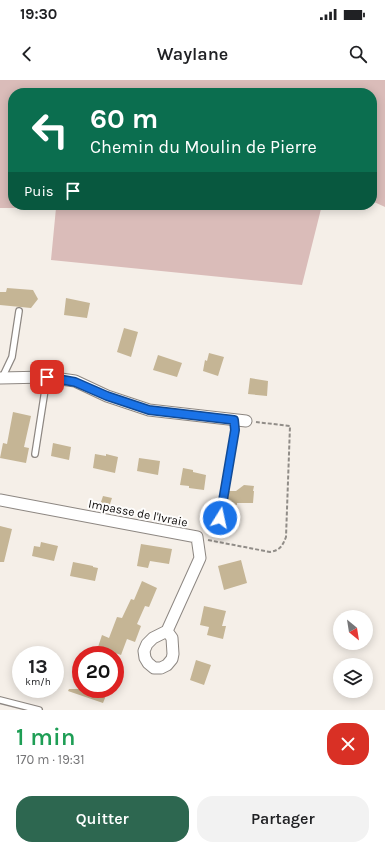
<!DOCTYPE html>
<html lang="fr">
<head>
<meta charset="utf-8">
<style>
	body { margin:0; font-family:Karla,sans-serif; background:#f2f2f2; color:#202124; height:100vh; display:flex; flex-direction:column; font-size:15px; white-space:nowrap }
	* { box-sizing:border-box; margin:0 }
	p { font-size:13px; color:#757577 }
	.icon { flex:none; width:22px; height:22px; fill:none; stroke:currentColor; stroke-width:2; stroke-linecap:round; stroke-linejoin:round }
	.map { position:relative; height:630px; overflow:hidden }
	.details { display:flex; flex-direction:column; background:#fff; flex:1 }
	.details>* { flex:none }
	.guide { position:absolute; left:8px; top:8px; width:369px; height:122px; border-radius:16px; box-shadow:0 2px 10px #0003; background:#0b6e4f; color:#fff; overflow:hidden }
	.needle { width:26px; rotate:150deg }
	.controls { position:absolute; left:333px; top:530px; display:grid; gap:8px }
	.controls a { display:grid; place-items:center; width:40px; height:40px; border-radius:50%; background:#fff; box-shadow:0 2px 10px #0003; font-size:20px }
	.speed { position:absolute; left:12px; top:566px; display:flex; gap:8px; font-size:20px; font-weight:700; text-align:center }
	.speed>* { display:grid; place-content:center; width:52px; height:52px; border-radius:50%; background:#fff; box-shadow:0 2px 10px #0003; line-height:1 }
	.speed small { font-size:10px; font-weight:400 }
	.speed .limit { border:6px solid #d22; background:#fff; color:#111 }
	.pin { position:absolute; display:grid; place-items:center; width:34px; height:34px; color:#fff; margin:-17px; border-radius:8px; box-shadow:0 2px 6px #0006 }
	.me { position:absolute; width:44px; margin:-22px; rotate:10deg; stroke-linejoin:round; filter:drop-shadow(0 0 3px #0008) }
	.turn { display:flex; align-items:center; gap:14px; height:84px; padding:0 16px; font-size:18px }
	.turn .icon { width:52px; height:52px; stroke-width:2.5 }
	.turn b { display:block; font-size:28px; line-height:34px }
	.then { display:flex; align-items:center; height:38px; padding:0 16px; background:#0003; gap:8px; font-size:15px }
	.round { display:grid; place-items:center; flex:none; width:42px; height:42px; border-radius:16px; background:#f2f2f2 }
	.overview { display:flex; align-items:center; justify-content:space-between; height:68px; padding:0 16px }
	h1 { font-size:24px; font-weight:600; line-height:30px; color:#1e9e55 }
	.primary-button { display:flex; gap:8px; margin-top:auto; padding:8px 16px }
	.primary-button a { flex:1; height:46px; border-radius:16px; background:#2d6750; color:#fff; font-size:16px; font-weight:600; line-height:46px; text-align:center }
	.primary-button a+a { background:#f2f2f2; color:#202124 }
	.status { display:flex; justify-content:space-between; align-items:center; height:28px; padding:0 20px; background:#fff; direction:ltr }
	.status svg { height:11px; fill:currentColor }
	header { display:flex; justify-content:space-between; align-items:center; height:52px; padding:0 16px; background:#fff; font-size:18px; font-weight:600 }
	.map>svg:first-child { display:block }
	.green { fill:#dabcb9 }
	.building { fill:#c5b595 }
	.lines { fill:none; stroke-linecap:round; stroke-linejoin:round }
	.service-casing { stroke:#8d8782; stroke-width:8 }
	.minor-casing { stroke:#8d8782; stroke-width:13 }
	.path { stroke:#918d88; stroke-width:2; stroke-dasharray:4 2; stroke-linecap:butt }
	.service { stroke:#fff; stroke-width:5.5 }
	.minor { stroke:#fff; stroke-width:11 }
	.route-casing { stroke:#114b97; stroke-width:10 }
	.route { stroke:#1a73e8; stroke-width:7 }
	.labels { text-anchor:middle; stroke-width:4; stroke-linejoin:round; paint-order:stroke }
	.street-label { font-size:12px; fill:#0e0b0a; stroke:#fefdfc }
</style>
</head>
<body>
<div class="status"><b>19:30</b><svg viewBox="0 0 49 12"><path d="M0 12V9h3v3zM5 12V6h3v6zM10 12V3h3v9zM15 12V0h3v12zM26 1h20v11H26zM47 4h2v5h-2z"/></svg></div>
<header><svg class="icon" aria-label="back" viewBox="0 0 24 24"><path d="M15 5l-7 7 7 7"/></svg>Waylane<svg class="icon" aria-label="search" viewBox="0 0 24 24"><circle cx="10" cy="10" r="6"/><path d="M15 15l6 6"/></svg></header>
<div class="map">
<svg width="385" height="630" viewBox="0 0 385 630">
	<rect width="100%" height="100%" fill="#f5efe8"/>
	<!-- green -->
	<path class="green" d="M0,0H385V127L372,121V13H13V125H322L302,205L51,180L56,128H0Z"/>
	<!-- building -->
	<path class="building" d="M7,208L33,210L38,219L31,228L0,225V212H6Z
		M66,218L90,223L87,238L64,235Z
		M124,248L138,252L131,277L117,272Z
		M209,273L224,277L218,296L203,291L205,280L207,281Z
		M158,275L182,283L177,297L153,290Z
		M250,298L268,301L267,316L248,314Z
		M13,332L31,336L24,367L29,368L26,383L0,378L3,363L7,364Z
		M53,363L71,367L69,380L51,376Z
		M95,374L106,376V374L118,377L115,393L93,388Z
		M139,378L160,381L158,395L137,391Z
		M183,388L193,390V392L206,395L204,410L189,408V406L180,405Z
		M244,405L254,406L253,411H254L253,423H237V425L227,424L229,411H236Z
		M103,416L112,418L109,427L100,425Z
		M0,446L12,449L4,482H0Z
		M41,462L58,466L54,481L32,476L34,466L40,467Z
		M141,464L172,469L169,484L150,481L148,488L137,486Z
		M241,480L247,503L224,510L218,486Z
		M73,482L93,486V487L98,488L95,501L70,496Z
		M142,501L157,508L149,527L145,526L137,544L141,546L135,562L127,559L121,575L98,567L102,555L109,558L117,537L122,538L131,519L134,520Z
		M204,526L226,531L222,546H226L223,559L207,555L209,547L200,545Z
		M196,580L211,585L204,605L190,600Z
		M69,609H97L107,613L103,623L68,611Z"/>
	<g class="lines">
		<defs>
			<path id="service" d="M2,298L12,277L19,231
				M35,374L47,297
				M220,438L235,350L234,339
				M0,620L39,630"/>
			<path id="minor" d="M0,298L47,297L75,301L107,316L149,330L246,341
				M0,420L197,457L200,478L167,551L153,558L147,564L144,571L145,578L148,583L154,588H161L167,585L172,579L173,574L172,558L167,551"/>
		</defs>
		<!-- service casing -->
		<use href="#service" class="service-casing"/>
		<!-- minor casing -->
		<use href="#minor" class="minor-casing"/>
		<!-- path -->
		<path class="path" d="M208,460L270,472C280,470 282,467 286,457L290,346L256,342"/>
		<!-- service -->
		<use href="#service" class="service"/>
		<!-- minor -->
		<use href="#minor" class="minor"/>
	</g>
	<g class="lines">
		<defs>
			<path id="route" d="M47,297L75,302L107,316L149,330L234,340L235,350L220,438"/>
		</defs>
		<!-- route casing -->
		<use href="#route" class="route-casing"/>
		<!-- route -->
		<use href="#route" class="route"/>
	</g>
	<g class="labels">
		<!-- street labels -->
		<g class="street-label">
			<text transform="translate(138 433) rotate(11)" y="4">Impasse de l'Ivraie</text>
		</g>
	</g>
</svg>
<div class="controls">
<a><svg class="needle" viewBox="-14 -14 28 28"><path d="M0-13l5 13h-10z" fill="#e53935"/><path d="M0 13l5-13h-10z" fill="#757577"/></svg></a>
<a><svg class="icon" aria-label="layers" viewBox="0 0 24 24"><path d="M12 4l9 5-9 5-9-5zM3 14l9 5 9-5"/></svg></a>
</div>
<div class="speed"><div>13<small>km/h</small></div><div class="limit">20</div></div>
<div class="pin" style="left:47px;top:297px;background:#d93025"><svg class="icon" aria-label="arrive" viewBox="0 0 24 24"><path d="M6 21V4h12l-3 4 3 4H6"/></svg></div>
<svg class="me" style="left:220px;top:438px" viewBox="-20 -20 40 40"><circle r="17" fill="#1a73e8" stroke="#fff" stroke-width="3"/><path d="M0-11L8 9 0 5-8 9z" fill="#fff"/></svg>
<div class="guide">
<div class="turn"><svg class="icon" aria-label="left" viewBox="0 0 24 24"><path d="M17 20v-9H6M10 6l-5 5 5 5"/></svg><div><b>60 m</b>Chemin du Moulin de Pierre</div></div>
<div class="then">Puis<svg class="icon" aria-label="arrive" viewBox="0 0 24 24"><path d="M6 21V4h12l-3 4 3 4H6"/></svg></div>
</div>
</div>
<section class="details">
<div class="overview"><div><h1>1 min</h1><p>170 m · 19:31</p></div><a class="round" style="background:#d93025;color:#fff"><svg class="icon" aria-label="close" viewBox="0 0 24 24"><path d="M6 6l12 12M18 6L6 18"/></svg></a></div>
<div class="primary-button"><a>Quitter</a><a>Partager</a></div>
</section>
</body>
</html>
